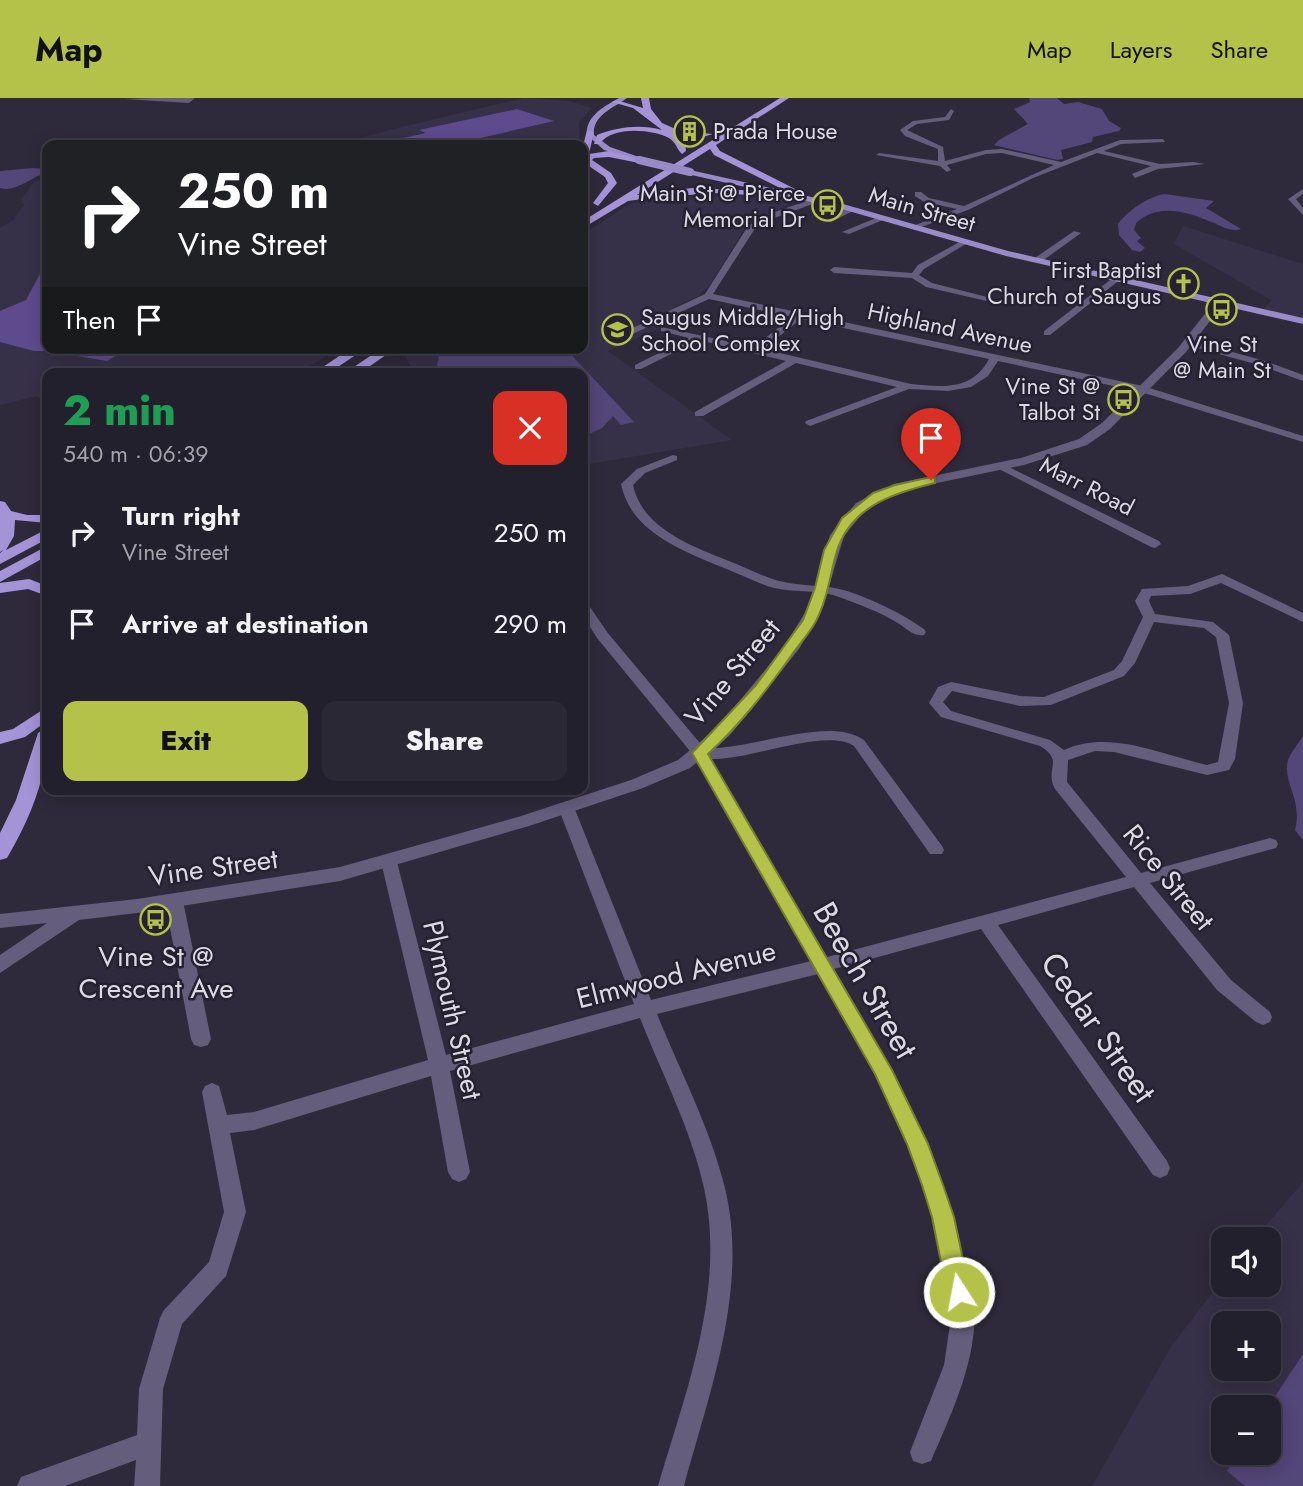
<!DOCTYPE html>
<html lang="en">
<head>
<meta charset="utf-8">
<style>
	body { margin:0; font-family:Jost,sans-serif; background:#2a2834; color:#f1f3f6; height:100vh; display:flex; flex-direction:column; font-size:26px; white-space:nowrap }
	* { box-sizing:border-box; margin:0 }
	p { font-size:23px; color:#a2a3a9 }
	.icon { flex:none; width:38px; height:38px; fill:none; stroke:currentColor; stroke-width:2; stroke-linecap:round; stroke-linejoin:round }
	.map { position:relative; flex:1; overflow:hidden }
	.panel { position:absolute; left:42px; top:270px; width:546px; height:427px; display:flex; flex-direction:column; background:#22202c; border-radius:14px; box-shadow:0 4px 18px #0003,0 0 0 2px #3f3e48 }
	.panel>* { flex:none }
	.hud { position:absolute; left:42px; top:42px; width:546px; height:214px; border-radius:14px; box-shadow:0 4px 18px #0003,0 0 0 2px #3f3e48; background:#202124; color:#fff; overflow:hidden }
	.controls { position:absolute; left:1211px; top:1129px; display:grid; gap:14px }
	.controls a { display:grid; place-items:center; width:70px; height:70px; border-radius:14px; background:#22202c; box-shadow:0 4px 18px #0003,0 0 0 2px #3f3e48; font-size:35px }
	.pin { position:absolute; display:grid; place-items:center; width:60px; height:60px; color:#fff; margin:-72px -30px; border-radius:50% 50% 50% 0; rotate:-45deg; box-shadow:0 0 7px #0007 }
	.pin .icon { rotate:45deg }
	.me { position:absolute; width:77px; margin:-38px; rotate:349deg; stroke-linejoin:round; filter:drop-shadow(0 0 5px #0008) }
	.turn { display:flex; align-items:center; gap:24px; height:147px; padding:0 21px; font-size:32px }
	.turn .icon { width:91px; height:91px; stroke-width:2.5 }
	.turn b { display:block; font-size:49px; line-height:60px }
	.then { display:flex; align-items:center; height:66px; padding:0 21px; background:#0003; gap:14px; font-size:26px }
	.round { display:grid; place-items:center; flex:none; width:74px; height:74px; border-radius:14px; background:#2a2834 }
	.summary { display:flex; align-items:center; justify-content:space-between; height:119px; padding:0 21px }
	h1 { font-size:42px; font-weight:800; line-height:52px; color:#1e9e55 }
	.action { display:flex; gap:14px; margin-top:auto; padding:14px 21px }
	.action a { flex:1; height:80px; border-radius:14px; background:#b5c24a; color:#111; font-size:28px; font-weight:800; line-height:80px; text-align:center }
	.action a+a { background:#2a2834; color:#f1f3f6 }
	ul { padding:0; list-style:none }
	li { display:flex; align-items:center; gap:21px; height:91px; padding:0 21px }
	li div { flex:1 }
	li b { display:block; font-size:26px }
	li em { font-style:normal }
	header { display:flex; align-items:center; gap:42px; box-sizing:border-box; height:98px; padding:0 35px; background:#b5c24a; color:#111 }
	header strong { font-size:33px }
	nav { display:flex; gap:38px; margin-inline-start:auto; font-size:24px }
	.map>svg:first-child { display:block }
	.built { fill:#363148; fill-rule:evenodd }
	.green { fill:#534678 }
	.building { fill:#5e4b8e }
	.lines { fill:none; stroke-linecap:round; stroke-linejoin:round }
	.minor { fill:#645d7b; fill-rule:evenodd }
	.tertiary { fill:#645d7b; fill-rule:evenodd }
	.primary { fill:#998ac8; fill-rule:evenodd }
	.trunk { fill:#a493d7; fill-rule:evenodd }
	.primary-bridge { stroke:#998ac8; stroke-width:8 }
	.route { fill:#b5c24a; stroke:#767e30; stroke-width:2 }
	.labels { text-anchor:middle; stroke-width:5; stroke-linejoin:round; paint-order:stroke }
	.far-poi-label { font-size:23px; fill:#dbd9e4; stroke:#252131; text-anchor:end }
	.far-street-label { font-size:23px; fill:#dbd9e4; stroke:#252131 }
	.street-label { font-size:28px; fill:#dbd9e4; stroke:#252131 }
	.poi-label { font-size:28px; fill:#dbd9e4; stroke:#252131 }
	.near-street-label { font-size:33px; fill:#dbd9e4; stroke:#252131 }
</style>
</head>
<body>
<header>
<strong>Map</strong>
<nav><a>Map</a><a>Layers</a><a>Share</a></nav>
</header>
<div class="map">
<svg width="1303" height="1388" viewBox="0 0 1303 1388">
	<rect width="100%" height="100%" fill="#2e2a3b"/>
	<!-- built -->
	<path class="built" d="M524,0L569,3L592,10L579,24V47H336L389,32Z
		M47,81V250H340L298,275H47V305L37,298L0,307V130L13,122L24,107L21,102L34,83Z
		M754,97L796,103L747,126L710,187L698,198L676,208L693,215L608,253L732,342L583,367V275H408L412,271L402,253L407,250H583V136L626,108L645,101Z
		M1183,128L1303,166V221L1262,213L1271,202L1174,146Z
		M1303,1084V1388H1092L1172,1247L1223,1181V1186H1269V1141H1254ZM1223,1225H1269V1270H1223ZM1223,1309H1269V1354H1223Z"/>
	<!-- green -->
	<path class="green" d="M1029,0H1057L1064,6L1078,4L1102,11L1109,23L1121,30L1119,33L1093,39L1092,44L1061,52L1063,61L1057,62L994,47L999,42L1028,26L1014,11L1030,4Z
		M33,70L47,71V75C31,78 17,95 0,90V73Z
		M1165,96L1214,103L1206,110L1241,131C1231,134 1223,129 1214,125C1188,114 1159,104 1136,125L1134,132L1141,140L1137,143L1145,150L1140,154L1132,152L1119,137L1118,126C1128,113 1148,98 1165,96Z
		M447,250H565L634,324L621,327L613,318L602,330L583,339V275H442L437,267L439,258Z
		M1303,638V742L1295,732C1303,701 1282,685 1288,662C1291,654 1299,645 1303,638Z
		M1303,1256V1388H1245L1227,1373L1238,1355L1269,1354L1268,1309Z"/>
	<!-- building -->
	<path class="building" d="M517,11L554,23L450,47H395L394,42L426,35L419,32Z
		M47,163V253H34L0,244V213L26,202Z
		M72,250H129L107,263L71,257Z"/>
	<g class="lines">
		<!-- minor -->
		<path class="minor" d="M153,0H195L189,5L124,1Z
			M951,11L954,13L949,22L917,26L907,32L943,49L945,63L986,52L1002,51L1061,64L1120,42L1163,41L1165,44L1121,46L1104,53L1160,66L1193,64L1205,66L1158,71L1135,80L1132,76L1151,68L1097,55L1033,80L968,112L913,132V128L957,111L924,104L915,98V94H921L929,100L964,108L1054,67L1002,55L986,56L947,67L951,72L947,74L940,68L876,57L879,55L938,63V51L905,38L900,32L913,23L945,19Z
			M1303,91V96L1296,101L1303,110V117L1288,101Z
			M815,100L818,104L769,122L754,132L713,196L1143,288L1303,338V344L1141,294L998,263L988,278L971,289L948,293L909,291L810,328L805,325L806,323L897,289L796,265L703,318H695V314L786,263L699,242L641,271H635V267L689,240L661,233V229L754,249L792,219L709,201L626,239L618,237L705,196L748,128L763,118ZM801,221L989,261C972,293 943,289 911,286L763,251Z
			M850,109L857,111L831,124L824,122Z
			M881,118L888,120L849,136L842,134Z
			M1074,133L1081,135L1041,164H1035V160Z
			M963,142L966,146L924,171L919,177L932,185L991,200V204L926,189L912,180L834,175L830,172L834,169L912,175L918,167Z
			M1114,179L1121,181L1050,237H1044V233Z
			M1189,242L1265,263L1303,277V283L1259,267L1186,247V243Z
			M673,357L677,358V362L645,375L633,387C642,432 697,450 734,465C749,471 764,479 779,483C802,489 825,486 847,493C874,502 901,515 924,531L926,534L924,537C912,539 906,529 896,524C880,514 860,507 842,500C820,491 797,495 774,490C759,486 744,478 729,472C688,455 631,436 621,386L637,371Z
			M1001,365L1159,443L1161,446L1155,450L1151,449L997,370L995,368Z
			M1222,476L1303,515V524L1221,485L1190,496L1151,498L1149,503L1155,516L1213,524L1229,537L1243,605L1235,661L1229,672L1207,677L1114,654L1095,653L1068,662L1067,684L1141,775L1270,740L1276,742L1278,746L1276,750L1150,785L1231,882L1270,914L1272,919L1270,924L1263,927L1256,924L1217,892L1134,789L998,827L1167,1063L1170,1070L1167,1077L1160,1080L1153,1077L981,831L834,871C891,968 939,1052 964,1163C969,1186 976,1208 974,1231C970,1277 949,1321 931,1363L922,1366L913,1363L910,1354L944,1267L952,1212L932,1119L908,1046L875,977L818,876L657,916C680,973 710,1029 725,1090C749,1190 710,1292 684,1388H658C686,1293 726,1191 704,1090C691,1031 662,976 640,920L450,973L470,1074L466,1081L459,1084L452,1081L448,1074L431,978L254,1032L230,1035L246,1114L226,1178L182,1226L163,1291L160,1388H134L136,1362L65,1388H17L21,1379L137,1337L139,1291L160,1220L164,1212L209,1164L224,1114L202,994L205,988L212,985L219,988L227,1017L254,1014L428,962L381,764L383,760H395L397,764L446,957L634,906L558,709L566,703L574,709L651,902L811,863L694,658L597,540L583,518V505L588,506L607,534L704,650C751,653 827,617 864,642L942,748L944,752L942,756H930L854,648C825,629 749,663 711,661L827,859L1126,779L1055,691C1044,671 1065,663 1040,648L941,619L929,605L938,589L951,584L1020,598L1044,599L1114,572L1122,563L1143,519L1135,503L1142,491L1188,488ZM1154,524L1204,530L1216,539L1229,605L1218,664L1207,667C1162,657 1110,631 1064,652L1050,642L951,613L943,604L952,593L1020,608L1051,607L1124,578L1135,565Z
			M174,797L180,798L183,803L211,941L208,947L201,949L194,947L191,941L165,803L168,798Z"/>
		<!-- tertiary -->
		<path class="tertiary" d="M1215,203L1224,205L1186,254L1110,331L1087,347L1024,367L903,392L866,411L844,438L823,508L799,551L730,637L690,670L643,690L529,728L340,783L137,815L79,822L0,875V857L47,825L0,830V816L137,801L340,769L518,719L631,682L678,662L718,629L784,549L809,508L830,437L856,405L894,386L1021,360L1079,341L1102,325L1178,250Z"/>
		<!-- primary -->
		<path class="primary" d="M619,0H627C614,10 592,17 594,37L610,49L642,60V64L604,52L587,37C585,18 605,8 619,0Z
			M690,72L843,106L1008,153L1303,220V226L1006,158L838,110L687,76Z"/>
		<!-- trunk -->
		<path class="trunk" d="M641,0H649L651,11L662,25L680,33L713,36L699,40L676,37L685,45L686,53L682,56C676,51 677,45 669,40C652,31 611,28 600,46H594L597,37C618,29 640,26 662,32L633,10L612,4L616,2L643,10Z
			M780,0H789L716,47L720,53L799,93L801,100L714,95L650,100L628,103L583,130V123ZM710,51L714,57L788,94L692,90L637,97Z
			M587,32L594,34L589,56L609,53L643,62L639,65L609,59L594,60L592,62L611,75L617,85L598,108L593,105L608,85L605,79L583,64V48Z
			M351,250H366L329,275H314Z
			M382,250H396L360,275H345Z
			M0,403L5,404L11,413L27,417H47V425L15,422L14,438L6,452L47,431V441L0,466V455L4,452L0,454Z
			M47,448V458L0,484V473Z
			M29,481L47,488V498L28,491L0,495V485Z
			M47,609V623L25,639L0,646V634L13,631Z
			M47,629C49,676 31,719 7,760L0,762V735L16,702L38,635Z"/>
		<!-- primary-bridge -->
		<path class="primary-bridge" d="M639,62L690,74"/>
	</g>
	<!-- route -->
	<path class="route" d="M931,379L935,380V385C893,395 849,409 836,456C830,478 827,502 816,523C810,535 799,546 791,558C766,593 740,627 708,656L892,972L928,1046L943,1087L954,1119L970,1194L967,1202L959,1206L951,1202L947,1194L932,1119L922,1087L907,1046L875,976L692,655L756,587L803,522L815,490L824,452L842,420L873,395L895,387Z"/>
	<!-- icons -->
	<defs>
		<symbol id="building-ring" viewBox="-11 -11 22 22"><circle r="9.5" fill="#252131" stroke="#b5c24a" stroke-width="1.5"/><path d="M-4-6H4V6H1V3H-1V6H-4ZM-2.5-4.3h1.7v1.8h-1.7ZM.8-4.3h1.7v1.8H.8ZM-2.5-1h1.7V.8h-1.7ZM.8-1h1.7V.8H.8Z" fill="#b5c24a"/></symbol>
		<symbol id="bus-ring" viewBox="-11 -11 22 22"><circle r="9.5" fill="#252131" stroke="#b5c24a" stroke-width="1.5"/><path d="M-5-6H5V4H4V6H2V4H-2V6H-4V4H-5ZM-3.5-4V0h7V-4ZM-3.5 1.2v1.5H-2V1.2ZM2 1.2v1.5H3.5V1.2Z" fill="#b5c24a"/></symbol>
		<symbol id="church-ring" viewBox="-11 -11 22 22"><circle r="9.5" fill="#252131" stroke="#b5c24a" stroke-width="1.5"/><path d="M-1.2-6h2.4v3.5h3.3v2.4h-3.3V6h-2.4V-.1h-3.3v-2.4h3.3Z" fill="#b5c24a"/></symbol>
		<symbol id="school-ring" viewBox="-11 -11 22 22"><circle r="9.5" fill="#252131" stroke="#b5c24a" stroke-width="1.5"/><path d="M0-5L7-2L0 1L-7-2ZM-4 1L0 2.5L4 1V4Q0 6-4 4Z" fill="#b5c24a"/></symbol>
	</defs>
	<g fill-rule="evenodd">
		<use href="#building-ring" x="672" y="16" width="35" height="35"/>
		<use href="#bus-ring" x="810" y="90" width="35" height="35"/>
		<use href="#church-ring" x="1166" y="168" width="35" height="35"/>
		<use href="#bus-ring" x="1204" y="194" width="35" height="35"/>
		<use href="#school-ring" x="600" y="214" width="35" height="35"/>
		<use href="#bus-ring" x="1106" y="284" width="35" height="35"/>
		<use href="#bus-ring" x="138" y="804" width="35" height="35"/>
	</g>
	<g class="labels">
		<!-- far-poi labels -->
		<g class="far-poi-label">
			<text x="713" y="41" text-anchor="start">Prada House</text>
			<text x="805" y="103">Main St @ Pierce<tspan x="805" dy="26">Memorial Dr</tspan></text>
			<text x="1161" y="180">First Baptist<tspan x="1161" dy="26">Church of Saugus</tspan></text>
			<text x="641" y="227" text-anchor="start">Saugus Middle/High<tspan x="641" dy="26">School Complex</tspan></text>
			<text x="1222" y="254" text-anchor="middle">Vine St<tspan x="1222" dy="26">@ Main St</tspan></text>
			<text x="1100" y="296">Vine St @<tspan x="1100" dy="26">Talbot St</tspan></text>
		</g>
		<!-- far-street labels -->
		<g class="far-street-label">
			<text transform="translate(922 111) rotate(16)" y="8">Main Street</text>
			<text transform="translate(950 230) rotate(12)" y="8">Highland Avenue</text>
			<text transform="translate(1087 388) rotate(27)" y="8">Marr Road</text>
		</g>
		<!-- street labels -->
		<g class="street-label">
			<text transform="translate(732 574) rotate(-50)" y="10">Vine Street</text>
			<text transform="translate(213 769) rotate(-8)" y="10">Vine Street</text>
			<text transform="translate(1169 779) rotate(51)" y="10">Rice Street</text>
			<text transform="translate(676 876) rotate(-14)" y="10">Elmwood Avenue</text>
			<text transform="translate(453 912) rotate(77)" y="10">Plymouth Street</text>
		</g>
		<!-- poi labels -->
		<g class="poi-label">
			<text x="156" y="868">Vine St @<tspan x="156" dy="32">Crescent Ave</tspan></text>
		</g>
		<!-- near-street labels -->
		<g class="near-street-label">
			<text transform="translate(866 882) rotate(60)" y="12">Beech Street</text>
			<text transform="translate(1099 929) rotate(55)" y="12">Cedar Street</text>
		</g>
	</g>
</svg>
<div class="controls">
<a><svg class="icon" aria-label="sound" viewBox="0 0 24 24"><path d="M4 9h4l5-4v14l-5-4H4zM17 9q2 3 0 6"/></svg></a>
<a>+</a>
<a>−</a>
</div>
<div class="pin" style="left:931px;top:382px;background:#d93025"><svg class="icon" aria-label="arrive" viewBox="0 0 24 24"><path d="M6 21V4h12l-3 4 3 4H6"/></svg></div>
<svg class="me" style="left:959px;top:1194px" viewBox="-20 -20 40 40"><circle r="17" fill="#b5c24a" stroke="#fff" stroke-width="3"/><path d="M0-11L8 9 0 5-8 9z" fill="#fff"/></svg>
<div class="hud">
<div class="turn"><svg class="icon" aria-label="right" viewBox="0 0 24 24"><path d="M7 20v-9h11M14 6l5 5-5 5"/></svg><div><b>250 m</b>Vine Street</div></div>
<div class="then">Then<svg class="icon" aria-label="arrive" viewBox="0 0 24 24"><path d="M6 21V4h12l-3 4 3 4H6"/></svg></div>
</div>
<section class="panel">
<div class="summary"><div><h1>2 min</h1><p>540 m · 06:39</p></div><a class="round" style="background:#d93025;color:#fff"><svg class="icon" aria-label="close" viewBox="0 0 24 24"><path d="M6 6l12 12M18 6L6 18"/></svg></a></div>
<ul>
<li><svg class="icon" aria-label="right" viewBox="0 0 24 24"><path d="M7 20v-9h11M14 6l5 5-5 5"/></svg><div><b>Turn right</b><p>Vine Street</p></div><em>250 m</em></li>
<li><svg class="icon" aria-label="arrive" viewBox="0 0 24 24"><path d="M6 21V4h12l-3 4 3 4H6"/></svg><div><b>Arrive at destination</b></div><em>290 m</em></li>
</ul>
<div class="action"><a>Exit</a><a>Share</a></div>
</section>
</div>
</body>
</html>
